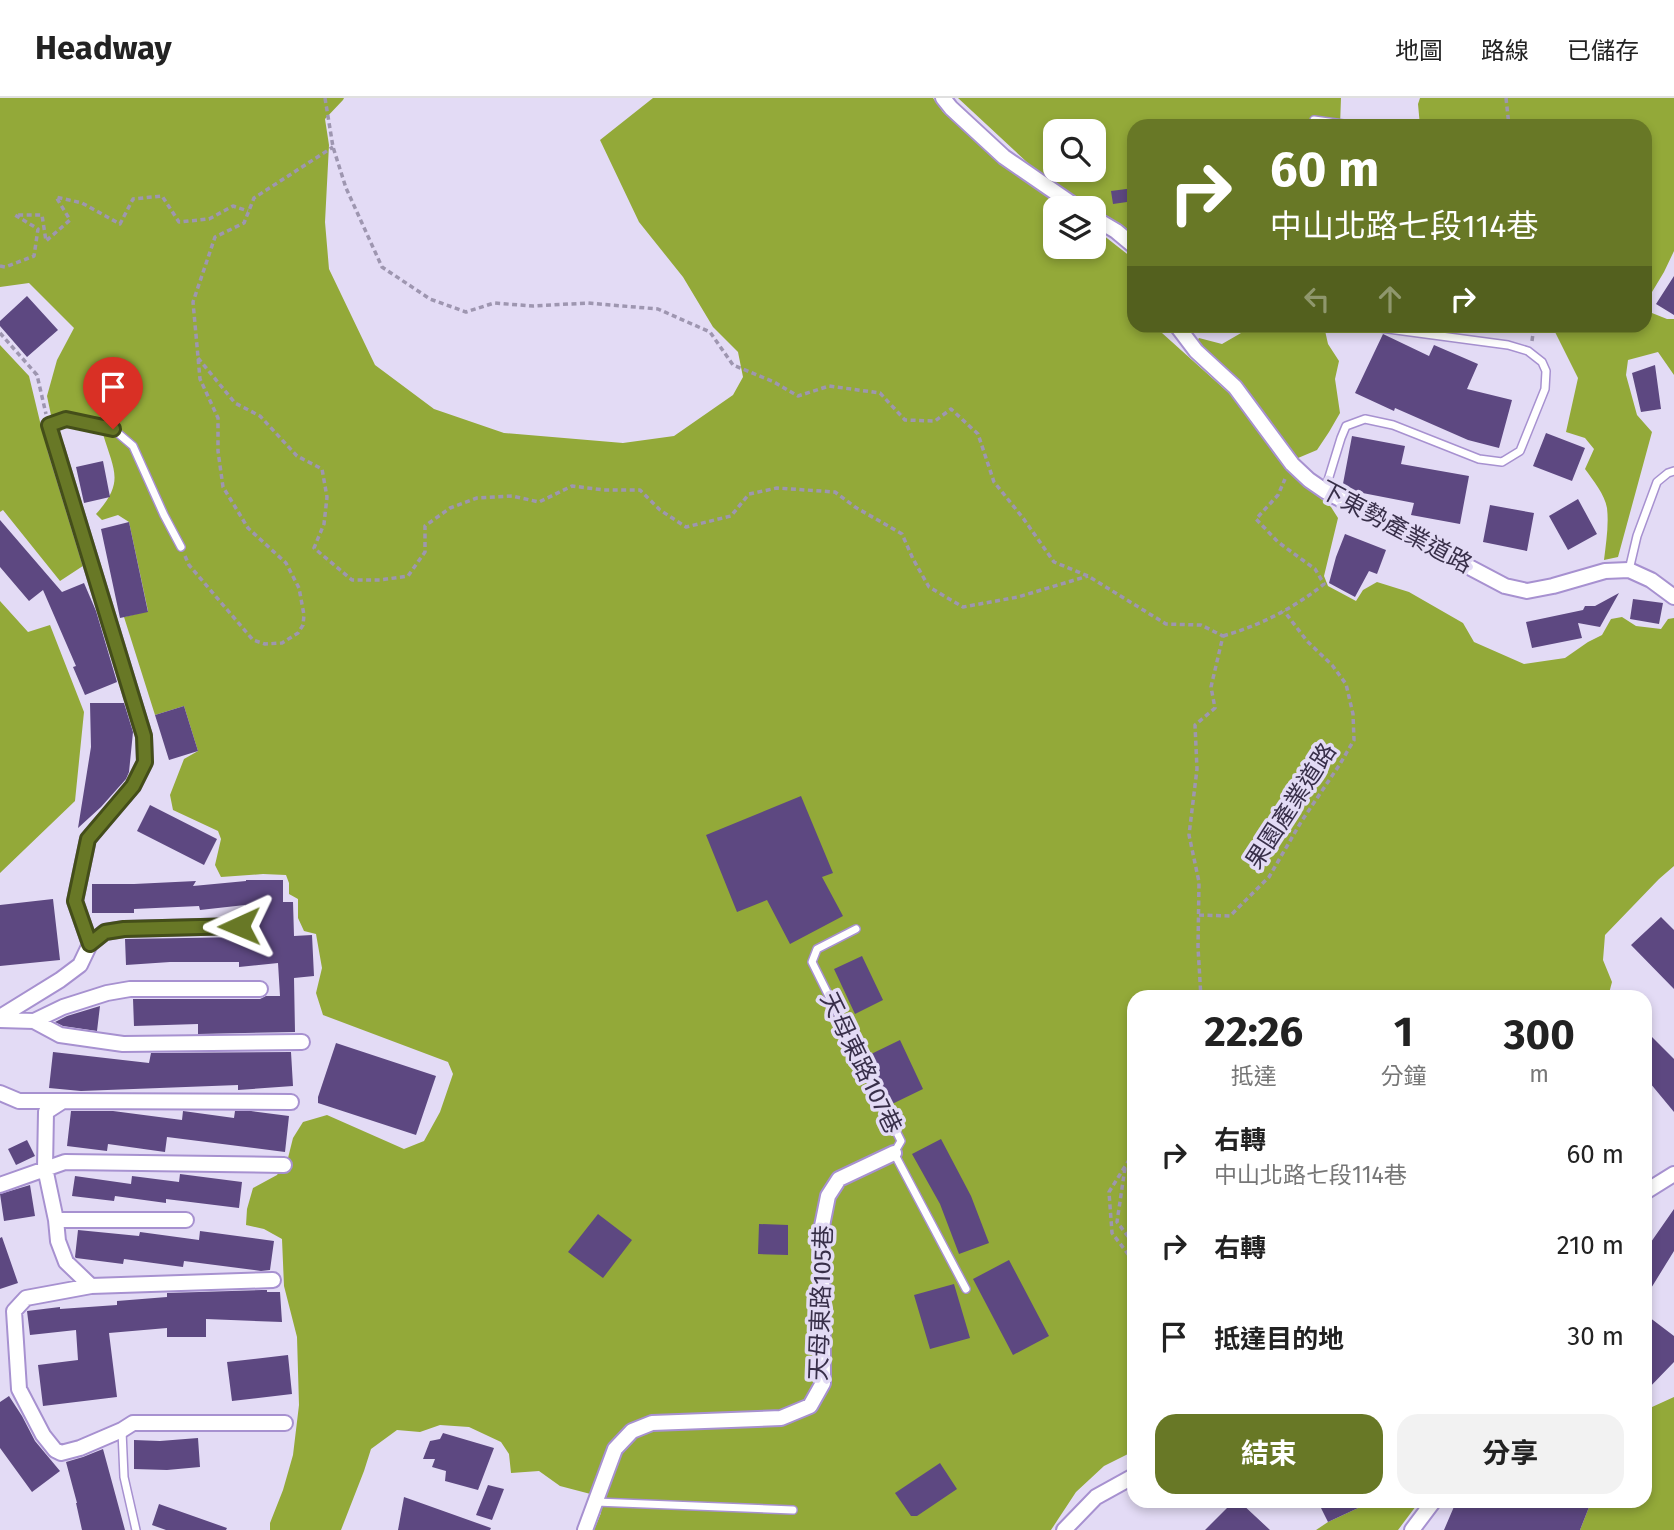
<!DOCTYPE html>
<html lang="zh-TW">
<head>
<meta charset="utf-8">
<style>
	body { margin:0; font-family:"Fira Sans","Noto Sans TC",sans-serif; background:#f2f2f2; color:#222; height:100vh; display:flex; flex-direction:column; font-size:26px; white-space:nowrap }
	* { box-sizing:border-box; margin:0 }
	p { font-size:23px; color:#767676 }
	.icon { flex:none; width:38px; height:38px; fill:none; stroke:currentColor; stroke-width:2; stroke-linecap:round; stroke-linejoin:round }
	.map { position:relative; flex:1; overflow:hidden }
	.sheet { position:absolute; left:1127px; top:892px; width:525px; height:518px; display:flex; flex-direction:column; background:#fff; border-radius:21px; box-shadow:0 4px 10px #0003 }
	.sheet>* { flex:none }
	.banner { position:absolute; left:1127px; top:21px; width:525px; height:214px; border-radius:21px; box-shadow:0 4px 10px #0003; background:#687826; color:#fff; overflow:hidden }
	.controls { position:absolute; left:1043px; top:21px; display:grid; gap:14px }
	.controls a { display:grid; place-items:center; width:63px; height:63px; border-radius:14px; background:#fff; box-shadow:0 4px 10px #0003; font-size:35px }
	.pin { position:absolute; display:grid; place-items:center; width:60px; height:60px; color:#fff; margin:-72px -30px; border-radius:50% 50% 50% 0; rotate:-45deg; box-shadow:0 0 7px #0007 }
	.pin .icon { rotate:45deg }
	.me { position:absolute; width:77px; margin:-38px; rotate:269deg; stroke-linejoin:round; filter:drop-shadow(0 0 5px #0008) }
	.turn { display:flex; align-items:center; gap:24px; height:147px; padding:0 28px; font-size:32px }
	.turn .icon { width:91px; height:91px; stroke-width:2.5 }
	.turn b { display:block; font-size:49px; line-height:60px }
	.lanes { display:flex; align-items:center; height:66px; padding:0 28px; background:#0003; justify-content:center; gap:35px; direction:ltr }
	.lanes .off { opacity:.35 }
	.eta { display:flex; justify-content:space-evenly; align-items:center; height:119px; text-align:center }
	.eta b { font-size:42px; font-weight:700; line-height:49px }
	.cta { display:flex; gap:14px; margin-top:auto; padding:14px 28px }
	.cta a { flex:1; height:80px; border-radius:21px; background:#687826; color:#fff; font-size:28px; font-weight:700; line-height:80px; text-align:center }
	.cta a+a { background:#f2f2f2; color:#222 }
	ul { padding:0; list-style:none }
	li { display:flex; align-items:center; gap:21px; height:91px; padding:0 28px }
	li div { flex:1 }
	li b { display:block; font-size:26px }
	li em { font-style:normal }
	header { display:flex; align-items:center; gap:42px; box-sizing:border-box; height:98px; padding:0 35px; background:#fff; border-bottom:2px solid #e0e0e0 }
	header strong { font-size:33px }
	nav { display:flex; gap:38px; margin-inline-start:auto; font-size:24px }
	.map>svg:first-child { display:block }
	.forest { fill:#93a939; fill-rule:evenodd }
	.building { fill:#5d4881 }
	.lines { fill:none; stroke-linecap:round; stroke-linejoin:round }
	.lane-casing { stroke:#a791d0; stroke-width:10 }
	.street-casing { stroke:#a791d0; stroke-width:18 }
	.path { stroke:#9e96b0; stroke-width:3.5; stroke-dasharray:5 3.5; stroke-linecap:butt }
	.lane { stroke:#fff; stroke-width:7 }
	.street { stroke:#fff; stroke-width:14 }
	.route-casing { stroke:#444e19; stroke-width:18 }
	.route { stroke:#687826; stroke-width:12 }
	.labels { text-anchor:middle; stroke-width:7; stroke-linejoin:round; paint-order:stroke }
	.street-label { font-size:24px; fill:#382f49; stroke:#e3dbf5 }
</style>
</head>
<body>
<header>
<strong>Headway</strong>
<nav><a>地圖</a><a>路線</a><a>已儲存</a></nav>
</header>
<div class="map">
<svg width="1674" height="1432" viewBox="0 0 1674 1432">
	<rect width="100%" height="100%" fill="#e3dbf5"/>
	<!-- forest -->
	<path class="forest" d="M0,0H344L343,2L325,21L329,47L325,124L329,171L375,267L434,311L504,335L623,345L674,338L733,297L743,279L738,254L713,229L683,179L639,124L600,42L653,0H933L943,14L1022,80L1063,110H1055V149H1094V130L1131,159L1134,163V228H1160L1162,235L1231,297L1286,368L1305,388L1331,409L1338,420L1324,478L1328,488L1356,503L1363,492L1377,484L1409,494L1463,525L1474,544L1524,566L1565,560L1588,544L1602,537L1611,521L1622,519L1636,528L1661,531L1668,521L1674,520V768L1659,781L1605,837L1603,862L1612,884L1608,899L1134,900V1353L1104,1368L1076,1394L1051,1432H594L601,1415L602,1399L560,1388L539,1373L511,1375L509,1356L501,1344L469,1329L440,1327L420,1334L397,1332L371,1351L364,1373L341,1432H270V1425L283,1392L293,1357L299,1307L297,1239L284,1188L282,1141L264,1131L246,1127L247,1111L253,1090L277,1077L288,1060L293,1040L303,1024L327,1017L404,1051L424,1043L440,1014L453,976L448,964L323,917L316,895L322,870L316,836L304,833L298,820V801L289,796V785L286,777L263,776L221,779L215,767L221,741L218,733L173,712L170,697L184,661L198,653L184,608L155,617L124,519L148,513L129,424L118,417L102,422L96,416C125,384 114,373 103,336L66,316L52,322L47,298L57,262L74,230L29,185L0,189Z
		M958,0H1341L1340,28H1134V142L1094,110L1044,80ZM1055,33H1094V72H1055Z
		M1420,0H1674V153L1664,174L1652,194L1647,213L1667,221H1674V277L1658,254L1628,262L1626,277L1637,317L1652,334L1618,459L1604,462C1606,445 1609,427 1607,410C1605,397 1593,382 1585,371L1594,351L1585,340L1566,334L1578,280L1552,228H1645V28H1420L1418,6Z
		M1250,228H1324L1328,246L1339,263L1335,281L1340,315L1329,334L1317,352L1298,360L1287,354L1194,247L1199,240L1222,246L1248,231Z
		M0,247L29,278L42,332L54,352L92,462L60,483L3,412L0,414Z
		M0,503L28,534L50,527L84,614L75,703L0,775Z
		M1674,1299V1432H1580L1591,1404H1645V1317L1652,1309Z
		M1371,1404H1419L1398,1432H1316L1328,1424Z"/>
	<!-- building -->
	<path class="building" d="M1134,90V103L1113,106L1111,93Z
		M1674,178V217L1656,206Z
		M27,198L58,232L27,259L0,228V223Z
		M1383,236L1429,258L1434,247L1478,266L1467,291L1512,302L1499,350L1468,342L1395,310L1394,313L1355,295Z
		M1655,267L1661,311L1641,314L1632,275Z
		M1546,335L1585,350L1572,383L1533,368Z
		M1352,338L1405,348L1401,366L1469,378L1460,426L1411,417L1414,405L1342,391Z
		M103,363L110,399L84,405L76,369Z
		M1578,401L1597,436L1568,452L1549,418Z
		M1490,407L1534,415L1527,453L1483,444Z
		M0,422L62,494L84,485L96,513L117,584L85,597L73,569L76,568L43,492L29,503L0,469Z
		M129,424L148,514L120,520L101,431Z
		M1345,436L1386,452L1377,476L1369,473L1355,499L1329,485L1336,459Z
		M1619,495L1600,529L1578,525L1582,540L1532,550L1526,524L1583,512L1585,508H1595Z
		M1633,501L1663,505L1659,526L1630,521Z
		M90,605H124L133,634L129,674L126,681L101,709L78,730L91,649Z
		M184,608L198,653L169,662L155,617Z
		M801,698L833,775L822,779L843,818L790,846L767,802L737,814L706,737Z
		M150,707L217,741L204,767L137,733Z
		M246,782H283V804H293L294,838L312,837L314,878L294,880L295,934L198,936V926L134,928L133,901H260L266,898H280L278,865L239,869V864H170L126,867L125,841L246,839V834L249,828L246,821L245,807L200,812L199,808L134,811V815H92V786H134L196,783L193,788L246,783Z
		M53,801L60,862L0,868V807Z
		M1661,819L1674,832V891L1631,847Z
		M862,858L883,902L855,916L834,871Z
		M100,908L97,933L63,928L55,924L67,918Z
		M1645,932L1674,961V1014L1645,979Z
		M900,942L923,991L890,1007L867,958Z
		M336,945L436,978L416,1037L318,1005V999Z
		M53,954L149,965L151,955L291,954L293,988L238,992V987L81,993L49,990Z
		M71,1013H113L182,1022L183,1013L234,1020L235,1013H251L289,1018L285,1054L167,1039L165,1054L108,1046L107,1053L67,1048Z
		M941,1041L971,1098L989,1145L959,1156L940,1106L912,1056Z
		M27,1042L35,1058L16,1067L8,1051Z
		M180,1076L242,1084L239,1110L166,1101V1105L115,1098L114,1103L72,1098L75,1078L131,1086L132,1078L179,1084Z
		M30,1087L35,1118L4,1123L0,1096Z
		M1674,1111V1153L1645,1200V1140L1651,1144Z
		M598,1116L632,1142L603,1180L568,1154Z
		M759,1126L788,1127V1157L758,1156Z
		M78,1132L139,1138L140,1134L199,1142L200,1133L274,1143L270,1172L261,1173L184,1163L183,1169L124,1161L123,1166L76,1160L75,1159Z
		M2,1139L18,1185L0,1191V1140Z
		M1009,1162L1049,1238L1013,1257L973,1181Z
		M954,1186L970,1240L930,1251L914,1197Z
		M262,1192H267V1194H280L282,1224L206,1221V1239H167V1230L109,1235L117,1299L43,1308L38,1267L78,1262L76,1232L30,1237L27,1213L60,1209V1211L117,1207V1203L167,1199V1195Z
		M1645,1216L1674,1238V1264L1645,1294Z
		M288,1257L292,1296L232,1303L227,1264Z
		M9,1298L22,1318L35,1343L60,1373L32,1394L0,1350V1304Z
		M443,1335L494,1350L478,1392L445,1383L446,1373L432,1369L435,1361H423L430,1343L440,1341Z
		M198,1340L200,1369L167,1372L134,1371V1342L160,1343Z
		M103,1351L125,1432H82L76,1405H77L66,1364L83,1359Z
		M940,1365L957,1391L917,1418H911L895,1395Z
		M488,1387L504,1391L492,1422L476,1417Z
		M404,1399L491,1430L490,1432H398Z
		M1233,1404H1240L1270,1432H1205Z
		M1318,1404H1371L1328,1424Z
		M1456,1404H1591L1580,1432H1444Z
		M159,1406L227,1430L226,1432H166L152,1427Z"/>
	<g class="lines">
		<defs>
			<path id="lane" d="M1314,22L1358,28
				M56,350L49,327L66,321L113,331L133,348L164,417L181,449
				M1325,392L1341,340L1346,328L1365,321L1393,327L1479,361L1502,364L1520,353L1545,291L1546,273L1542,264L1528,253L1508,247L1366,228
				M1629,472L1637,438L1657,384L1668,375L1674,373
				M856,831L817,851L812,864L901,1043L894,1055L966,1191
				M122,1333L124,1379L136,1432
				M596,1404L793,1412"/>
			<path id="street" d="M943,0L951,10L1004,59L1078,110
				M1094,120L1116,133L1134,148
				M1177,228L1196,253L1235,289L1292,366L1309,382L1325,393L1505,488L1527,493L1553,488L1605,473L1629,472L1651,482L1674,499
				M90,846L105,834L124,831L239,828
				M0,919L60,882L80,867L90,846L75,803L88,741L133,688L145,664L144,638L56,350
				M0,922L34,923L60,937L123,946L302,944
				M34,923L63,909L107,895L130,891H260
				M0,995L19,1003H63
				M0,1087L65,1064L284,1067
				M1645,1094L1674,1076
				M56,1122H186
				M273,1182L91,1188L26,1200L14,1213L19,1291L43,1337L55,1352L61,1355L80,1350L122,1332L133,1325H285
				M91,1188L66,1164L58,1143L56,1122L45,1070L46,1014L63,1003L291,1004
				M585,1432L615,1351L632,1333L652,1325L781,1320L810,1308L823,1285L822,1128L828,1098L839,1081L894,1055
				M1064,1432L1096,1399L1134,1378
				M1412,1432L1433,1404"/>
		</defs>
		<!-- lane casing -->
		<use href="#lane" class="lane-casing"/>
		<!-- street casing -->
		<use href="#street" class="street-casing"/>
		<!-- path -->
		<path class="path" d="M325,0L333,49L346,90L382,169L430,201L466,214L494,205L533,208L588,205L658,211L710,234L733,267L774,284L798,298L829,288L880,295L905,322L935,323L951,311L978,336L994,384L1023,420L1054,464L1088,478L1166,526L1201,527L1223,538L1211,589L1215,610L1195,627L1197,671L1189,737L1199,784L1198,849L1201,900
			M1506,0L1509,28
			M0,168L5,169L34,158L38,131L15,117H42L46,143L70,122L56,99L82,105L120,126L133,101L162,98L179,124L209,121L233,108L248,113
			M0,235L37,277L46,316
			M1532,243L1534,228
			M198,260L235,305L260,318L297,358L322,371L327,399L324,426L314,450L352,482H380L408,478L425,454V428L450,410L477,400L512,398L539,404L572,388L604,392H640L660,412L686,429L731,418L749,396L777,390L835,394L855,409L902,436L913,461L929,489L963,509L1018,499L1088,478
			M185,458L189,467L253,542L265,546L282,545L298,535L303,527L304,517L299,490L286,465L248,430L223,389L218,353V320L200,281L193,204L215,139L244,125L254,100L333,49
			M1223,538C1261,527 1294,510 1324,486L1315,471L1278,444L1256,421L1278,397L1285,381
			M1199,817L1230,818L1269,779L1301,724L1340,666L1354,642L1353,616L1346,586L1332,567L1307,543L1284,513
			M1134,1054L1109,1094L1112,1135L1134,1164
			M1125,1070L1117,1124L1134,1146"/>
		<!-- lane -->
		<use href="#lane" class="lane"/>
		<!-- street -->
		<use href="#street" class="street"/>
	</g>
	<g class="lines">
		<defs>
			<path id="route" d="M113,331L66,321L49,327L144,638L145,664L133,688L88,741L75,803L90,846L105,834L124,831L239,828"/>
		</defs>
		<!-- route casing -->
		<use href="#route" class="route-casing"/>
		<!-- route -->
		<use href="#route" class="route"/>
	</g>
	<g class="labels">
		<!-- street labels -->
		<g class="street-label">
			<text transform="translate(1396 429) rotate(28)" y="8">下東勢產業道路</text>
			<text transform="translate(1291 708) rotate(-57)" y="8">果園產業道路</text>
			<text transform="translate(861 965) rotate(64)" y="8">天母東路107巷</text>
			<text transform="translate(821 1205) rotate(-88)" y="8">天母東路105巷</text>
		</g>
	</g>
</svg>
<div class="controls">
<a><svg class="icon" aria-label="search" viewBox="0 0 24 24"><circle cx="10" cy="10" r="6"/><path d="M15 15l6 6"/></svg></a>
<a><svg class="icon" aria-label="layers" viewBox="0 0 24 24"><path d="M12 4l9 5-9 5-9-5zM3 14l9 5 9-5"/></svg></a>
</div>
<div class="pin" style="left:113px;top:331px;background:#d93025"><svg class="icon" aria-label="arrive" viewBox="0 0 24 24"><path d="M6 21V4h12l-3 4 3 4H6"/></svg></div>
<svg class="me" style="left:239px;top:828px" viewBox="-20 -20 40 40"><path d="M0-17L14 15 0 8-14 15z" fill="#687826" stroke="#fff" stroke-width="4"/></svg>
<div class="banner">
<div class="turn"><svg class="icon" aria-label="right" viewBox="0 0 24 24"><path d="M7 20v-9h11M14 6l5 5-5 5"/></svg><div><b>60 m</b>中山北路七段114巷</div></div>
<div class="lanes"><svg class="icon off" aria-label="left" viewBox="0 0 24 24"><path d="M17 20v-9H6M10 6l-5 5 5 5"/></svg><svg class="icon off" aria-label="ahead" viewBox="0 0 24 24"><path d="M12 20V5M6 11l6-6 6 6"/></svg><svg class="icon" aria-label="right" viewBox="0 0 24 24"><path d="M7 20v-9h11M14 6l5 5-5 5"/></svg></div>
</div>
<section class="sheet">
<div class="eta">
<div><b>22:26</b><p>抵達</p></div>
<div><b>1</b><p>分鐘</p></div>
<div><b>300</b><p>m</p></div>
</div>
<ul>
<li><svg class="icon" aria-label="right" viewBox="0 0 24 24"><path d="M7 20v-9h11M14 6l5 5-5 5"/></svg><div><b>右轉</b><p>中山北路七段114巷</p></div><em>60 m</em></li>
<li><svg class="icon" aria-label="right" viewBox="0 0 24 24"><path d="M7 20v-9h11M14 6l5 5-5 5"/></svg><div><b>右轉</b></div><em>210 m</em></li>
<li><svg class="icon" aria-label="arrive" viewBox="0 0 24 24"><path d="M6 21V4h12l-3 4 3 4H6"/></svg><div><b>抵達目的地</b></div><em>30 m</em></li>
</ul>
<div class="cta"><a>結束</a><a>分享</a></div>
</section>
</div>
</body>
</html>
